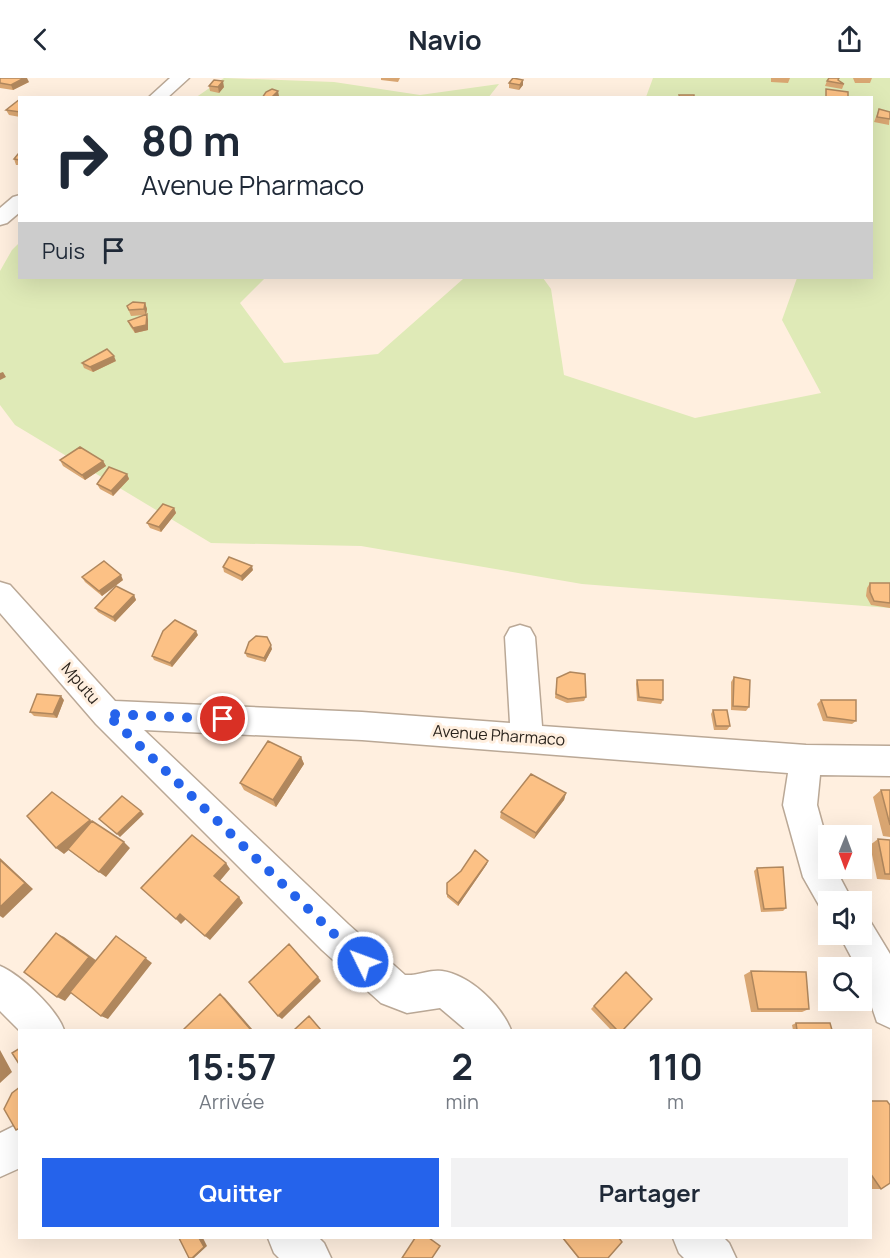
<!DOCTYPE html>
<html lang="fr">
<head>
<meta charset="utf-8">
<style>
	body { margin:0; font-family:Manrope,sans-serif; background:#f2f2f3; color:#1f2937; height:100vh; display:flex; flex-direction:column; font-size:22px; white-space:nowrap }
	* { box-sizing:border-box; margin:0 }
	p { font-size:20px; color:#747a83 }
	.icon { flex:none; width:33px; height:33px; fill:none; stroke:currentColor; stroke-width:2; stroke-linecap:round; stroke-linejoin:round }
	.map { position:relative; flex:1; overflow:hidden }
	.side { position:absolute; left:18px; top:951px; width:854px; height:210px; display:flex; flex-direction:column; background:#fff; border-radius:0px; box-shadow:0 6px 24px #0002 }
	.side>* { flex:none }
	.top-card { position:absolute; left:18px; top:18px; width:855px; height:183px; border-radius:0px; box-shadow:0 6px 24px #0002; background:#fff; color:#1f2937; overflow:hidden }
	.needle { width:39px; rotate:181deg }
	.controls { position:absolute; left:818px; top:747px; display:grid; gap:12px }
	.controls a { display:grid; place-items:center; width:54px; height:54px; border-radius:0px; background:#fff; box-shadow:0 6px 24px #0002; font-size:30px }
	.pin { position:absolute; display:grid; place-items:center; width:51px; height:51px; color:#fff; margin:-26px; border:3px solid #fff; border-radius:50%; box-shadow:0 2px 6px #0007 }
	.me { position:absolute; width:66px; margin:-33px; rotate:312deg; stroke-linejoin:round; filter:drop-shadow(0 0 4px #0008) }
	.turn { display:flex; align-items:center; gap:21px; height:126px; padding:0 24px; font-size:27px }
	.turn .icon { width:78px; height:78px; stroke-width:2.5 }
	.turn b { display:block; font-size:42px; line-height:51px }
	.then { display:flex; align-items:center; height:57px; padding:0 24px; background:#0003; gap:12px; font-size:22px }
	.eta { display:flex; justify-content:space-evenly; align-items:center; height:102px; text-align:center }
	.eta b { font-size:36px; font-weight:700; line-height:42px }
	.cta { display:flex; gap:12px; margin-top:auto; padding:12px 24px }
	.cta a { flex:1; height:69px; border-radius:0px; background:#2563eb; color:#fff; font-size:24px; font-weight:700; line-height:69px; text-align:center }
	.cta a+a { background:#f2f2f3; color:#1f2937 }
	header { display:flex; justify-content:space-between; align-items:center; height:78px; padding:0 24px; background:#fff; font-size:27px; font-weight:700 }
	.map>svg:first-child { display:block }
	.green { fill:#dfeab7 }
	.lines { fill:none; stroke-linecap:round; stroke-linejoin:round }
	.minor-casing { stroke:#baa896; stroke-width:3 }
	.minor { fill:#fff; fill-rule:evenodd }
	.wall { fill:#d9a672 }
	.shaded-wall { fill:#b0875d }
	.building { fill:#fcc185; stroke:#b0875d; stroke-width:1.5 }
	.route { stroke:#2563eb; stroke-width:10; stroke-dasharray:0 18 }
	.labels { text-anchor:middle; stroke-width:6; stroke-linejoin:round; paint-order:stroke }
	.street-label { font-size:16px; fill:#2a231c; stroke:#ffefdf }
</style>
</head>
<body>
<header><svg class="icon" aria-label="back" viewBox="0 0 24 24"><path d="M15 5l-7 7 7 7"/></svg>Navio<svg class="icon" aria-label="share" viewBox="0 0 24 24"><path d="M12 15V3M7 8l5-5 5 5M5 13v7h14v-7"/></svg></header>
<div class="map">
<svg width="890" height="1180" viewBox="0 0 890 1180">
	<rect width="100%" height="100%" fill="#ffefdf"/>
	<!-- green -->
	<path class="green" d="M224,0L334,4L420,17L499,6L488,20H195Z
		M653,0H890V530L582,506L361,468L211,465L15,347L0,327V193L12,172L19,165L20,200H265L240,225L284,285L378,276L463,201L543,200L551,211L564,297L695,340L821,315L782,242L797,200H872V20L646,19Z"/>
	<g class="lines">
		<defs>
			<path id="minor" d="M170,0H189L167,20H148Z
				M20,117V134L7,145L0,147V130L13,119Z
				M0,504L10,507L115,623L362,634L510,645L505,559L510,550L520,547L530,550L535,559L542,648L806,667L890,668V698L820,697L817,727L828,767V790H835L853,824H828V838L824,836L803,799L783,727L788,695L362,662L144,652L348,846L405,897C418,898 429,891 442,893C470,897 501,927 511,952H466L440,930L407,935L381,925L322,872L96,646L0,535Z
				M861,840L870,843L890,876V950L877,944L861,897V890H857L839,856H861Z
				M0,888C21,897 57,931 64,952L20,953L0,933Z
				M20,1045V1090L0,1099V1055Z
				M268,1160H319L324,1165L331,1180H279L274,1175Z
				M673,1160H724L729,1165L736,1180H684L679,1175Z"/>
		</defs>
		<!-- minor casing -->
		<use href="#minor" class="minor-casing"/>
		<!-- minor -->
		<use href="#minor" class="minor"/>
	</g>
	<!-- wall -->
	<path class="wall" d="M0,0L29,4L13,12L0,10Z
		M381,0H400L398,4L381,2Z
		M771,0H790L788,5L771,4Z
		M853,0H872L870,5H855Z
		M523,2V7L519,12L509,10V5Z
		M827,3H839L844,6L842,11L825,8Z
		M209,8L224,9L219,15L210,13Z
		M20,21V39L9,37L6,32Z
		M879,31L890,34L889,47L874,44Z
		M20,76V87H16L14,81Z
		M145,225L147,231L146,237L148,242V252L135,255L130,248L128,243L145,237L131,238L127,228Z
		M116,283L93,294L84,290L82,285Z
		M60,382L103,383L106,388L85,402L63,388Z
		M127,396L129,401L113,418L100,411L97,406Z
		M174,430L176,435L161,454L150,450L147,445Z
		M223,489L253,492L242,503L224,494Z
		M82,499L123,502L102,518L85,504Z
		M870,505H890V530L871,527L866,518L867,510Z
		M134,517L136,522L115,544L98,534L95,530Z
		M198,557L172,589L154,582L152,578Z
		M272,571L265,584L247,579L245,575Z
		M734,599L749,629L746,633L731,632V604Z
		M557,600L586,619L584,623L567,625L555,620Z
		M637,602L663,622L661,626L637,623L636,606Z
		M64,622L57,640L34,638L30,634Z
		M821,622L856,643L852,646L823,643L817,626Z
		M713,632L730,648L727,652H714L711,636Z
		M301,679L304,686L276,729L244,712L240,705Z
		M881,712H890V759L883,758L873,719Z
		M566,715L564,722L534,761L500,740L501,734Z
		M878,761L890,762V802L877,801L870,767Z
		M487,786L458,828L447,819V805Z
		M757,790L786,830L783,833L761,834L754,793Z
		M751,893L809,931L802,934H751L744,897Z
		M626,894L623,952H611L591,931Z
		M796,945L832,952H793L792,947Z
		M870,1022L881,1111H871L870,1109Z
		M562,1160H619L608,1180H578Z"/>
	<!-- shaded-wall -->
	<path class="shaded-wall" d="M24,0H27L29,4L13,12L11,7Z
		M523,2V7L519,12L520,7Z
		M223,3L224,9L219,15L218,9Z
		M278,13L279,18L278,20H271Z
		M145,225L147,231L146,237L144,231Z
		M147,236L148,242V252L135,255L133,250Z
		M114,278L116,283L93,294L90,289Z
		M3,294L6,299L0,302V295Z
		M103,383L106,388L85,402L82,397Z
		M127,396L129,401L113,418L111,413Z
		M174,430L176,435L161,454L159,449Z
		M252,488L253,492L242,503L241,498Z
		M121,497L123,502L102,518L99,513Z
		M134,517L136,522L115,544L113,539Z
		M196,553L198,557L172,589L170,585Z
		M271,567L272,571L265,584L264,580Z
		M61,618L64,622L57,640L53,636Z
		M301,679L304,686L276,729L273,722Z
		M566,715L564,722L534,761L536,755Z
		M141,733L144,736L120,759L117,756Z
		M90,742L97,748L64,776L56,770Z
		M124,764L130,770L106,799L99,794Z
		M0,780L33,811L3,840L0,838Z
		M488,783L487,786L458,828V825Z
		M226,785L230,791L219,804L214,798Z
		M239,819L243,825L210,862L205,858Z
		M180,836L186,841L181,846L176,841Z
		M56,855L64,859L97,883L65,923L57,919Z
		M116,858L152,885L108,941L101,938Z
		M318,899L321,903L282,941L278,938Z
		M220,916L225,920L253,952H251Z
		M0,972L12,994L0,1005Z
		M199,1160H203L207,1168L194,1180H192Z"/>
	<!-- building -->
	<path class="building" d="M0,0H24L11,7L0,5Z
		M513,0L523,2L520,7L509,5Z
		M829,0H839L838,2L844,6L827,3Z
		M214,2L223,3L218,9L209,8Z
		M272,11L278,13L271,20H262L266,14Z
		M826,11L848,14V20L826,19Z
		M679,17H694V20H680Z
		M20,21V34L6,32Z
		M879,31L890,34V41L877,39Z
		M18,76H20V82L14,81Z
		M133,224L145,225L144,231L129,232L127,228Z
		M147,236L146,247L133,250L128,243Z
		M107,271L114,278L90,289L82,285Z
		M80,369L103,383L82,397L60,382Z
		M109,389L127,396L111,413L97,406Z
		M163,426L174,430L159,449L147,445Z
		M229,479L252,488L241,498L223,489Z
		M104,483L121,497L99,513L82,499Z
		M870,505H890V525L874,523L870,514Z
		M116,508L134,517L113,539L95,530Z
		M175,542L196,553L170,585L152,578L163,553Z
		M256,558L267,559L271,567L264,580L245,575L249,564Z
		M570,594L585,596L586,619L568,621L556,616L557,600Z
		M734,599L750,602L749,629L733,628Z
		M637,602H663V622L639,619Z
		M37,616L61,618L53,636L30,634Z
		M821,622H856V643L827,639Z
		M713,632H727L730,648H716Z
		M268,663L301,679L273,722L240,705Z
		M531,696L566,715L536,755L501,734Z
		M881,712H890V747Z
		M52,714L90,742L56,770L27,738Z
		M122,718L141,733L117,756L99,741Z
		M92,743L124,764L99,794L68,771Z
		M192,757L226,785L214,798L239,819L205,858L180,836L176,841L141,810Z
		M878,761L890,762V796H885Z
		M475,772L488,783L458,825L447,816V805L461,793Z
		M0,782L25,805L0,829Z
		M783,789L786,830L764,831L757,790Z
		M56,855L89,879L57,919L24,894Z
		M116,858L146,880L101,938L70,914Z
		M289,866L318,899L278,938L249,904Z
		M751,893L806,894L809,931H758Z
		M626,894L652,921L623,952H617L594,928Z
		M220,916L251,952H183Z
		M309,938L321,952H294Z
		M796,945H830L832,952H797Z
		M20,970V986H19L12,975Z
		M20,1009V1050L16,1052L4,1031L12,1015Z
		M870,1022L872,1023H887L890,1027V1105L881,1111L870,1095Z
		M179,1160H199L204,1169L192,1180H189Z
		M415,1160H429L440,1168L432,1180H402Z
		M563,1160H619L622,1164L608,1180H579Z"/>
	<g class="lines">
		<!-- route -->
		<path class="route" d="M223,641L107,636L363,884"/>
	</g>
	<g class="labels">
		<!-- street labels -->
		<g class="street-label">
			<text transform="translate(81 605) rotate(49)" y="6">Mputu</text>
			<text transform="translate(499 657) rotate(4)" y="6">Avenue Pharmaco</text>
		</g>
	</g>
</svg>
<div class="controls">
<a><svg class="needle" viewBox="-14 -14 28 28"><path d="M0-13l5 13h-10z" fill="#e53935"/><path d="M0 13l5-13h-10z" fill="#747a83"/></svg></a>
<a><svg class="icon" aria-label="sound" viewBox="0 0 24 24"><path d="M4 9h4l5-4v14l-5-4H4zM17 9q2 3 0 6"/></svg></a>
<a><svg class="icon" aria-label="search" viewBox="0 0 24 24"><circle cx="10" cy="10" r="6"/><path d="M15 15l6 6"/></svg></a>
</div>
<div class="pin" style="left:223px;top:641px;background:#d93025"><svg class="icon" aria-label="arrive" viewBox="0 0 24 24"><path d="M6 21V4h12l-3 4 3 4H6"/></svg></div>
<svg class="me" style="left:363px;top:884px" viewBox="-20 -20 40 40"><circle r="17" fill="#2563eb" stroke="#fff" stroke-width="3"/><path d="M0-11L8 9 0 5-8 9z" fill="#fff"/></svg>
<div class="top-card">
<div class="turn"><svg class="icon" aria-label="right" viewBox="0 0 24 24"><path d="M7 20v-9h11M14 6l5 5-5 5"/></svg><div><b>80 m</b>Avenue Pharmaco</div></div>
<div class="then">Puis<svg class="icon" aria-label="arrive" viewBox="0 0 24 24"><path d="M6 21V4h12l-3 4 3 4H6"/></svg></div>
</div>
<section class="side">
<div class="eta">
<div><b>15:57</b><p>Arrivée</p></div>
<div><b>2</b><p>min</p></div>
<div><b>110</b><p>m</p></div>
</div>
<div class="cta"><a>Quitter</a><a>Partager</a></div>
</section>
</div>
</body>
</html>
